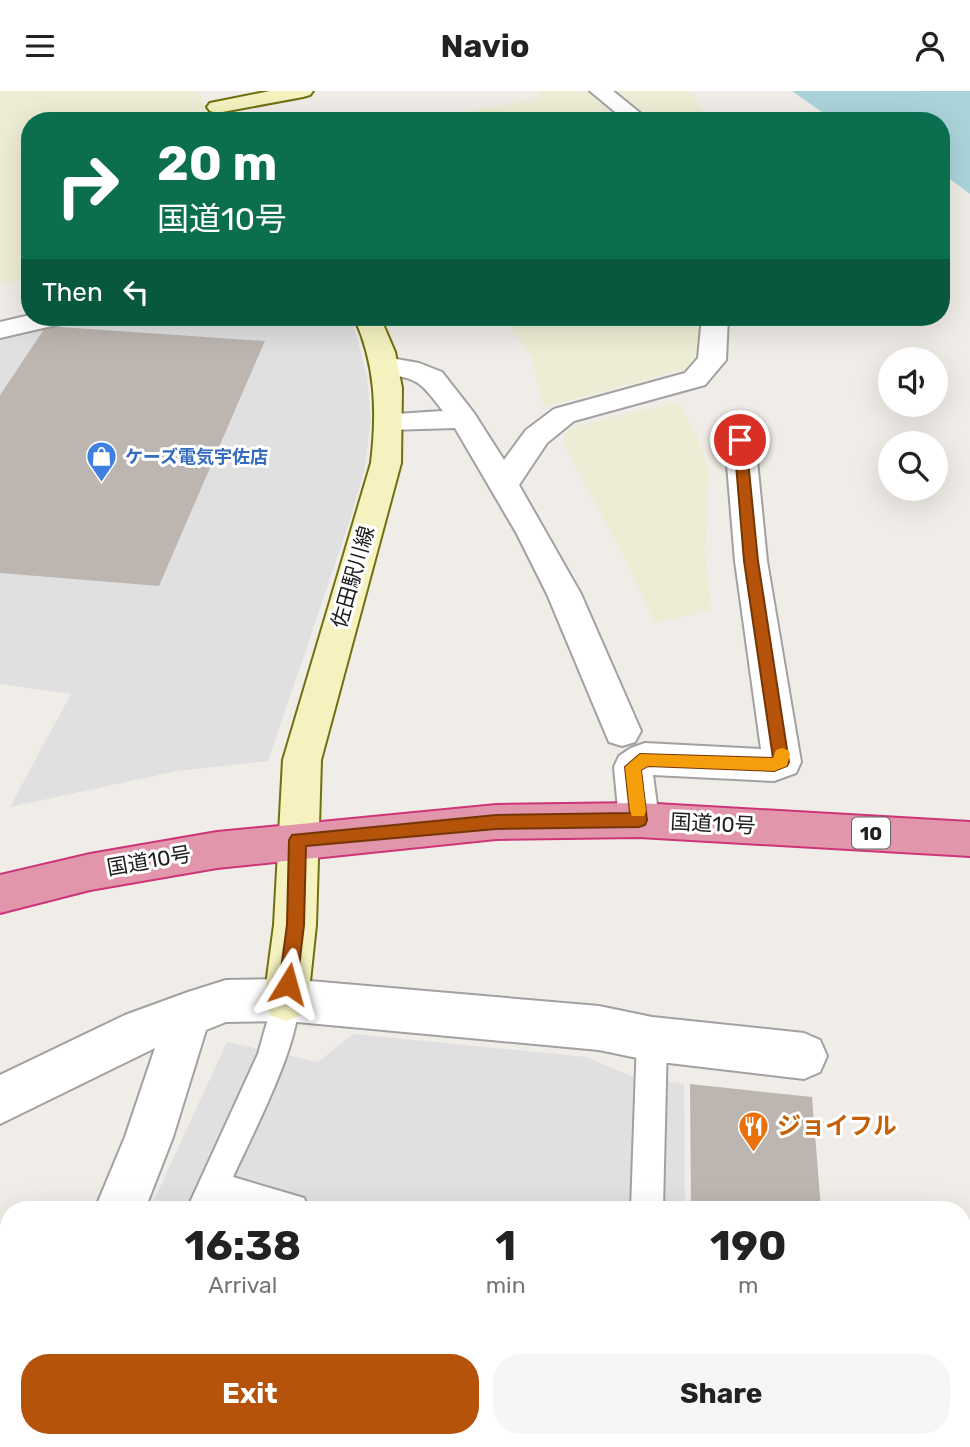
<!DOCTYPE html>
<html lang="en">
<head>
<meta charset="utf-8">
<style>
	body { margin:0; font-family:Rubik,"Noto Sans JP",sans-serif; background:#f6f6f6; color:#222; height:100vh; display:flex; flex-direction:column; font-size:26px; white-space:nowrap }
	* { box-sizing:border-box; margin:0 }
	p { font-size:23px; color:#767676 }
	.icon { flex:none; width:38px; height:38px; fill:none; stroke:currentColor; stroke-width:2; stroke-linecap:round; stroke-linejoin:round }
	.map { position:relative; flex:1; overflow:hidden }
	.drawer { position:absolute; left:0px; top:1110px; width:971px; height:247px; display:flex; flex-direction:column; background:#fff; border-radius:28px 28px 0 0; box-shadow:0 7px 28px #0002 }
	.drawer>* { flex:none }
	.top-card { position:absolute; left:21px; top:21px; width:929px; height:214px; border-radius:28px; box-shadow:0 7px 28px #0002; background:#0b6e4f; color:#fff; overflow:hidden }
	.tools { position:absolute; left:878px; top:256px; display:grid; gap:14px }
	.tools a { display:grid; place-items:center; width:70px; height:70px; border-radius:50%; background:#fff; box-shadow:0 7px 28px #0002; font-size:35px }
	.pin { position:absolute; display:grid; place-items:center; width:60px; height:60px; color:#fff; margin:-30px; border:4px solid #fff; border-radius:50%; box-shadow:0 2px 7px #0007 }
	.me { position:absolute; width:77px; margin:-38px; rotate:8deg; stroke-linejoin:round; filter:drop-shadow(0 0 5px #0008) }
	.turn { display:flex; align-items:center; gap:24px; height:147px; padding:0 21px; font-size:32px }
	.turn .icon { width:91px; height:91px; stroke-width:2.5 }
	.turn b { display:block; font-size:49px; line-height:60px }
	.then { display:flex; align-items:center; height:66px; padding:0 21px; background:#0003; gap:14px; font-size:26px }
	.eta { display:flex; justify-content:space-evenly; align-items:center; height:119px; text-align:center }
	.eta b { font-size:42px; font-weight:700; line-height:49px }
	.button { display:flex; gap:14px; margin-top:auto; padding:14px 21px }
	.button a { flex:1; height:80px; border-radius:28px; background:#b45309; color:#fff; font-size:28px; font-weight:700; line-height:80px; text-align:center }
	.button a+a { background:#f6f6f6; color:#222 }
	header { display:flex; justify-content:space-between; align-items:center; height:91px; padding:0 21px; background:#fff; font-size:32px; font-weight:700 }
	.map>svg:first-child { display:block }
	.commercial { fill:#efd8da }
	.farmland { fill:#edecd4 }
	.parking { fill:#e0e0e0 }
	.water { fill:#abd4da }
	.building { fill:#bdb5b0 }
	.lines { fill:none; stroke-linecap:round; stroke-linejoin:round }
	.lane-casing { stroke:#a1a1a1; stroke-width:4 }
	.street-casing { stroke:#a1a1a1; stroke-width:4 }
	.secondary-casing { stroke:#70700e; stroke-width:4 }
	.highway-casing { stroke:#ce3479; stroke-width:4 }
	.lane { fill:#fff; fill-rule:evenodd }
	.street { fill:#fff; fill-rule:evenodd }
	.secondary { fill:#f5f2c0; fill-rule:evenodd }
	.highway { fill:#e196ab; fill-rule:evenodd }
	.route { fill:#b45309; stroke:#753606; stroke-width:2 }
	.slow { fill:#f59e0b }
	.labels { text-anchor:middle; stroke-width:6; stroke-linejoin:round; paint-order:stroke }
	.far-shop-label { font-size:18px; font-weight:bold; fill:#366cbe; stroke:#fff; text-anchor:start }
	.shield { fill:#fff; stroke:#636363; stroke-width:2 }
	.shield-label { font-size:19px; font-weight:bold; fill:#202020 }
	.street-label { font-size:21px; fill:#202020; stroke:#fff }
	.near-food-label { font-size:24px; font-weight:bold; fill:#c56008; stroke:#fff; text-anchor:start }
</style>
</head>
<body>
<header><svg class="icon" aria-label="menu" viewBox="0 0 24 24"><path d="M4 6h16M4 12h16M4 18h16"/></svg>Navio<svg class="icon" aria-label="person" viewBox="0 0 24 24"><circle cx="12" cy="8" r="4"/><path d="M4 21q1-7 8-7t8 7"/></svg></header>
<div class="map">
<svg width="970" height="1356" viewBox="0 0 970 1356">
	<rect width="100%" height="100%" fill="#f0ece7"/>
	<!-- commercial -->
	<path class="commercial" d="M19,1348H918L920,1356H15Z"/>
	<!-- farmland -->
	<path class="farmland" d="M0,0H197L217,30H30V187L0,193Z
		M537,0H597L634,30H421L543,6Z
		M616,0H688L706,22L654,30Z
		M501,226H703L697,264L686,278L544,316L530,262Z
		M678,311L697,346L709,380L705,461L711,519L655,532L625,468L562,349L569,338L588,332Z"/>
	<!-- parking -->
	<path class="parking" d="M72,226H348L354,235L367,286L371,330L364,380L350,429L268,670L177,680L10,716L71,603L0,593V481L159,495L265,251L46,235L0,303V244Z
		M353,943L586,966L631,985L684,993L685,1118H150L227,951L318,971Z
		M44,1348H689V1356H40Z"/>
	<!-- water -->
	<path class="water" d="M792,0H970V103L942,82V30H844L829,26Z"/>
	<!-- building -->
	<path class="building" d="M46,235L265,250L159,495L0,482V304Z
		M690,993L812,1006L821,1118H691Z
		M710,1348H791L792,1356H710Z"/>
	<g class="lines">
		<defs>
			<path id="lane" d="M286,895L296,899C311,933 249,1050 233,1086L304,1107L309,1118H233L221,1115L219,1118H187L258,963L276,899Z
				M652,934L662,938L667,948L663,1118H631L637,948L642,938Z
				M80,1348H117L114,1356H77Z
				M629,1348H665V1356H629Z"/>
			<path id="street" d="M590,0H613L650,30H626Z
				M30,224V226H69L65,232L0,247V231Z
				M702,226H728L726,269L705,294L574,330L547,352L519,394L581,503L641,640L635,651L622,655L609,651L547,503L517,443L455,337L389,339L379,336L374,330L379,324L443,320C415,283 417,290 375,280L371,274L375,268L385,266L419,272L442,281L474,322L504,369L526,339L554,318L685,282L698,267Z
				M740,340L750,342L755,349L767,470L801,671L796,682L774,690L653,684L659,729L653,741L639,746L625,741L619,729L614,676L619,665L631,657L645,652L761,658L735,470L725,349L730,342Z
				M286,888L599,915L652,926L804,942L820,949L827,965L820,981L804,988L652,970L599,959L286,930L226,931L206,939L173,1046L145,1118H95L125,1046L155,957L0,1033V984L125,924L188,901L226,889Z
				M9,1321V1348H40L37,1356H0V1325Z"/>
			<path id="secondary" d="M270,0H313L310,4L303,6L217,22L210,20L207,16L210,12Z
				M354,226H380L395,261L402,297L401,372L321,669L316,834L308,909L302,924L286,930L270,924L264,909L274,834L283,669L371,372C377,321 376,274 354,226Z"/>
			<path id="highway" d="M639,712L970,731V765L639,746L496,748L217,777L90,799L0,822V784L90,763L217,741L496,714Z"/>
		</defs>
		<!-- lane casing -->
		<use href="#lane" class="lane-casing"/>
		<!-- street casing -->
		<use href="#street" class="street-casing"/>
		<!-- secondary casing -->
		<use href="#secondary" class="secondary-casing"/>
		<!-- highway casing -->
		<use href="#highway" class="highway-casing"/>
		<!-- lane -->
		<use href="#lane" class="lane"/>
		<!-- street -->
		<use href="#street" class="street"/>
		<!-- secondary -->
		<use href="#secondary" class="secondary"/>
		<!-- highway -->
		<use href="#highway" class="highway"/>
	</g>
	<!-- route -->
	<path class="route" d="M740,345L746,349L758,470L789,671L787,675L774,680L648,675L641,679L647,729L645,734L639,736L496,738L306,755L304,834L297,893L295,899L288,901L282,899L279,893L287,834L289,749L292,744L496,724L630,722L625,676L640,663L773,667L744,470L734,349Z"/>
	<!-- slow -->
	<path class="slow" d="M782,657L788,659L790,663L787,675L774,680L648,675L641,679L646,720L644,725H632L630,720L625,676L640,663L773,667L776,659Z"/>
	<!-- icons -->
	<defs>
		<symbol id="shop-pin" viewBox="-11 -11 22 30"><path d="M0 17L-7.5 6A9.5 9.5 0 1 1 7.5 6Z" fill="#3f7fe0" stroke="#fff"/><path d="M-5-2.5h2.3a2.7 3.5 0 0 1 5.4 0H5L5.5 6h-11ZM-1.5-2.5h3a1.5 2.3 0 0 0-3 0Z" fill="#fff"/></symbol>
		<symbol id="restaurant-pin" viewBox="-11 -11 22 30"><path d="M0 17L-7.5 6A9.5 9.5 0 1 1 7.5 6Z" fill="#e8710a" stroke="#fff"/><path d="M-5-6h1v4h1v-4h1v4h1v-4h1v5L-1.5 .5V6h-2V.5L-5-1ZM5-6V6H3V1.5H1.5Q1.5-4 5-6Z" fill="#fff"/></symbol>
	</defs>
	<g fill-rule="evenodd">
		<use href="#shop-pin" x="84" y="348" width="35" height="47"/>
		<use href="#restaurant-pin" x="736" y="1018" width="35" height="47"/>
	</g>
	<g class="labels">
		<!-- far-shop labels -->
		<g class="far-shop-label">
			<text x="125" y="372">ケーズ電気宇佐店</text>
		</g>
		<!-- shield labels -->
		<rect class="shield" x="852" y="726.5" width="38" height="31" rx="5"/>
		<g class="shield-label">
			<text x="871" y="749">10</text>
		</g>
		<!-- street labels -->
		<g class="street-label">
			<text transform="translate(353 486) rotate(-74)" y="7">佐田駅川線</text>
			<text transform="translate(713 733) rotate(3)" y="7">国道10号</text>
			<text transform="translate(149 770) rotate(-10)" y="7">国道10号</text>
		</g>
		<!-- near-food labels -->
		<g class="near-food-label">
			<text x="777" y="1043">ジョイフル</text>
		</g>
	</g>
</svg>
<div class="tools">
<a><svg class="icon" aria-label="sound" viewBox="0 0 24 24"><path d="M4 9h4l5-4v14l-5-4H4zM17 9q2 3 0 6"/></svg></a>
<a><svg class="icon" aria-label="search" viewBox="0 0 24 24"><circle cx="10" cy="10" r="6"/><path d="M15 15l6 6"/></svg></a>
</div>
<div class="pin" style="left:740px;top:349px;background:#d93025"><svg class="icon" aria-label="arrive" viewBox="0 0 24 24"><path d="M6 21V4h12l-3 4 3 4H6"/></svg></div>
<svg class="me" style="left:288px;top:893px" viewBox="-20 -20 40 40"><path d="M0-17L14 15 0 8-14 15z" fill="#b45309" stroke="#fff" stroke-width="4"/></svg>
<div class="top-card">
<div class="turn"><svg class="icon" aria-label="right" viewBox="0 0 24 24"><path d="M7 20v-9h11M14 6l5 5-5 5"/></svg><div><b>20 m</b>国道10号</div></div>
<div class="then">Then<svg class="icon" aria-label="left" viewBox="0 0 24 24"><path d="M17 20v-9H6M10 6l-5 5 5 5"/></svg></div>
</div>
<section class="drawer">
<div class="eta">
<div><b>16:38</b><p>Arrival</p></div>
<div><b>1</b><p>min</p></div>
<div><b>190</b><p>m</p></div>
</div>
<div class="button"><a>Exit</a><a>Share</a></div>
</section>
</div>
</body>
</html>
